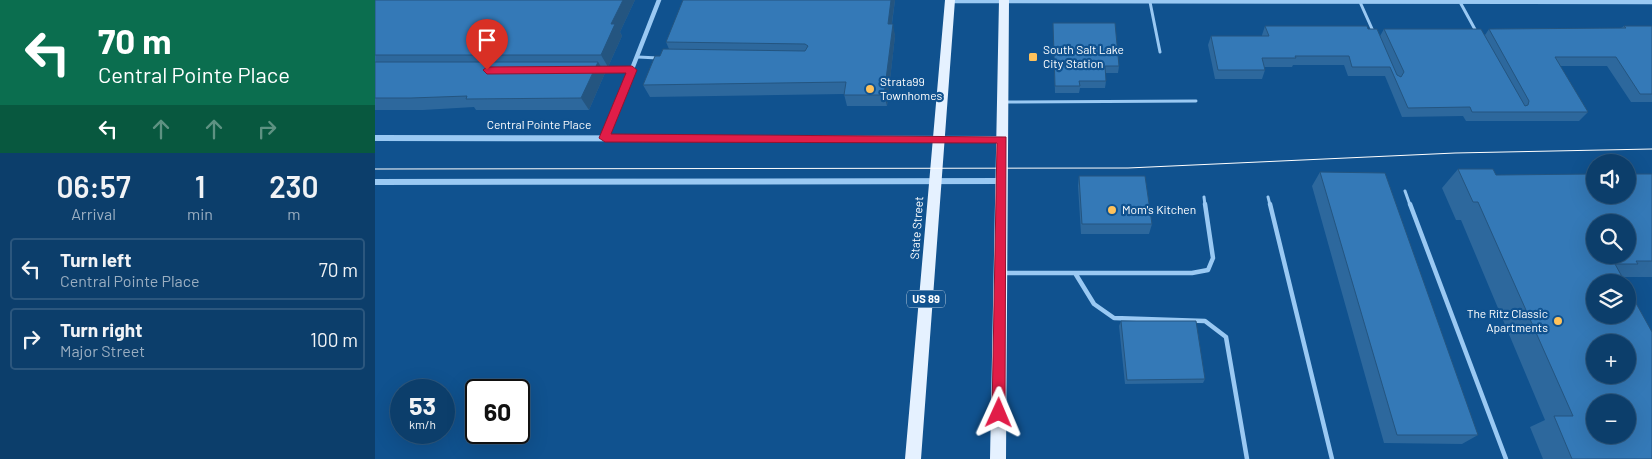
<!DOCTYPE html>
<html lang="en">
<head>
<meta charset="utf-8">
<style>
	body { margin:0; font-family:Barlow,sans-serif; background:#1a4973; color:#f1f3f6; height:100vh; display:flex; flex-direction:column; font-size:19px; white-space:nowrap }
	* { box-sizing:border-box; margin:0 }
	p { font-size:16px; color:#9aaec1 }
	.icon { flex:none; width:28px; height:28px; fill:none; stroke:currentColor; stroke-width:2; stroke-linecap:round; stroke-linejoin:round }
	.map { position:relative; flex:1; overflow:hidden }
	.drawer { display:flex; flex-direction:column; background:#0c3e6b; width:375px }
	.drawer>* { flex:none }
	.guide { background:#0b6e4f; color:#fff; overflow:hidden }
	.fabs { position:absolute; left:1211px; top:154px; display:grid; gap:10px }
	.fabs a { display:grid; place-items:center; width:50px; height:50px; border-radius:50%; background:#0c3e6b; box-shadow:0 5px 20px #0002,0 0 0 1px #2c577e; font-size:25px }
	.speed { position:absolute; left:15px; top:379px; display:flex; gap:10px; font-size:25px; font-weight:700; text-align:center }
	.speed>* { display:grid; place-content:center; width:65px; height:65px; border-radius:50%; background:#0c3e6b; box-shadow:0 5px 20px #0002,0 0 0 1px #2c577e; line-height:1 }
	.speed small { font-size:12px; font-weight:400 }
	.speed .limit { border:2px solid #111; border-radius:8px; background:#fff; color:#111 }
	.pin { position:absolute; display:grid; place-items:center; width:42px; height:42px; color:#fff; margin:-51px -21px; border-radius:50% 50% 50% 0; rotate:-45deg; box-shadow:0 0 5px #0007 }
	.pin .icon { rotate:45deg }
	.me { position:absolute; width:55px; margin:-28px; rotate:1deg; stroke-linejoin:round; filter:drop-shadow(0 0 4px #0008) }
	.turn { display:flex; align-items:center; gap:18px; height:105px; padding:0 15px; font-size:22px }
	.turn .icon { width:65px; height:65px; stroke-width:2.5 }
	.turn b { display:block; font-size:35px; line-height:42px }
	.lanes { display:flex; align-items:center; height:48px; padding:0 15px; background:#0003; justify-content:center; gap:25px; direction:ltr }
	.lanes .off { opacity:.35 }
	.eta { display:flex; justify-content:space-evenly; align-items:center; height:85px; text-align:center }
	.eta b { font-size:30px; font-weight:600; line-height:35px }
	ul { padding:0; list-style:none }
	li { display:flex; align-items:center; gap:15px; height:62px; margin:0 10px 8px; padding:0 5px; border:2px solid #2c577e; border-radius:5px }
	li div { flex:1 }
	li b { display:block; font-size:19px }
	li em { font-style:normal }
	main { display:flex; flex:1; min-height:0 }
	.map>svg:first-child { display:block }
	.lines { fill:none; stroke-linecap:round; stroke-linejoin:round }
	.service-far1 { stroke:#9ac9f3; stroke-width:3 }
	.service { stroke:#9ac9f3; stroke-width:4.5 }
	.minor { stroke:#9ac9f3; stroke-width:4.5 }
	.tertiary { fill:#9ac9f3; fill-rule:evenodd }
	.primary { fill:#e5f1ff; fill-rule:evenodd }
	.tram { stroke:#fff; stroke-width:1 }
	.wall { fill:#2d689d }
	.shaded-wall { fill:#245580 }
	.building { fill:#3479b7; stroke:#245580; fill-rule:evenodd }
	.route { fill:#e11d48; stroke:#92132f }
	.poi-dot { fill:#ffc25b; stroke:#10528f; stroke-width:2 }
	.labels { text-anchor:middle; stroke-width:4.5; stroke-linejoin:round; paint-order:stroke }
	.shield { fill:#10528f; stroke:#b7cbdd; stroke-width:1 }
	.shield-label { font-size:11px; font-weight:bold; fill:#fff }
	.poi-label { font-size:12px; fill:#fff; stroke:#10528f; text-anchor:start }
	.street-label { font-size:12px; fill:#fff; stroke:#10528f }
</style>
</head>
<body>
<main>
<section class="drawer">
<div class="guide">
<div class="turn"><svg class="icon" aria-label="left" viewBox="0 0 24 24"><path d="M17 20v-9H6M10 6l-5 5 5 5"/></svg><div><b>70 m</b>Central Pointe Place</div></div>
<div class="lanes"><svg class="icon" aria-label="left" viewBox="0 0 24 24"><path d="M17 20v-9H6M10 6l-5 5 5 5"/></svg><svg class="icon off" aria-label="ahead" viewBox="0 0 24 24"><path d="M12 20V5M6 11l6-6 6 6"/></svg><svg class="icon off" aria-label="ahead" viewBox="0 0 24 24"><path d="M12 20V5M6 11l6-6 6 6"/></svg><svg class="icon off" aria-label="right" viewBox="0 0 24 24"><path d="M7 20v-9h11M14 6l5 5-5 5"/></svg></div>
</div>
<div class="eta">
<div><b>06:57</b><p>Arrival</p></div>
<div><b>1</b><p>min</p></div>
<div><b>230</b><p>m</p></div>
</div>
<ul>
<li><svg class="icon" aria-label="left" viewBox="0 0 24 24"><path d="M17 20v-9H6M10 6l-5 5 5 5"/></svg><div><b>Turn left</b><p>Central Pointe Place</p></div><em>70 m</em></li>
<li><svg class="icon" aria-label="right" viewBox="0 0 24 24"><path d="M7 20v-9h11M14 6l5 5-5 5"/></svg><div><b>Turn right</b><p>Major Street</p></div><em>100 m</em></li>
</ul>
</section>
<div class="map">
<svg width="1277" height="459" viewBox="0 0 1277 459">
	<rect width="100%" height="100%" fill="#10528f"/>
	<g class="lines">
		<!-- service-far1 -->
		<path class="service-far1" d="M775,2L785,52
			M985,2L998,31
			M1085,2L1102,33
			M263,57L283,58
			M225,70H257
			M630,102L821,101
			M1030,191L1035,205
			M829,197L830,205
			M893,197L895,205"/>
		<!-- service -->
		<path class="service" d="M895,204L957,459
			M1035,204L1131,459
			M628,273H817L833,270L838,258L830,204
			M700,273L719,304L739,318L830,321L851,337L872,459"/>
		<!-- minor -->
		<path class="minor" d="M575,1L1277,2
			M230,138L284,0"/>
		<!-- tertiary -->
		<path class="tertiary" d="M0,135L628,136L632,139L628,142L0,141Z
			M627,178L631,181L627,184L0,185V179Z"/>
		<!-- primary -->
		<path class="primary" d="M570,0H580L546,459H530Z
			M624,0H634L631,459H615Z"/>
		<!-- tram -->
		<path class="tram" d="M0,169L753,168L1080,153L1277,149"/>
	</g>
	<!-- wall -->
	<path class="wall" d="M0,0H260L245,32L247,36L233,67H226L230,73L214,110H101L99,107L48,110H0Z
		M520,0L517,24L520,36L512,106H472L469,94L275,97L268,85L285,56L294,49L291,42Z
		M678,23L744,66L743,73H730L731,81L730,88H705L704,93H680Z
		M890,26L993,29L1005,36L1009,29L1110,35L1114,29L1246,28L1249,26H1277V102H1256L1232,66H1185L1213,112L1204,121H1091L1088,116L1027,117L1010,76H973L969,65H918L917,67H889L890,70L887,79H840L833,45L836,36H887V35Z
		M1083,169L1121,175L1277,174V277H1247L1277,459H1168L1155,427L1170,420L1086,220H1081L1067,188Z
		M945,172L1103,435L1087,444L1009,443L937,186Z
		M704,176L777,224L774,234H706L703,186Z
		M746,321L830,379L828,383L750,384L744,326Z"/>
	<!-- shaded-wall -->
	<path class="shaded-wall" d="M248,0H260L245,32L247,36L233,67L226,55L236,24Z
		M516,0H520L515,36L513,24Z
		M518,24L520,36L512,106L509,95Z
		M223,62L230,73L214,110L206,98Z"/>
	<!-- building -->
	<path class="building" d="M0,0H248L236,24H240L226,55H0Z
		M308,0H516L513,24H518L509,95H469L471,82L268,85L280,56H285L288,49L430,51L433,46L430,44L291,42Z
		M678,23H740L744,66H730L731,81H704L705,86H680Z
		M890,26H992L993,29H1002L1022,75L1026,77L1029,72L1009,29H1106L1150,106L1153,105L1154,101L1114,29L1251,28L1249,26H1277V94H1265L1241,57H1180L1213,112H1097L1095,107L1033,108L1015,67H977L974,56H920L921,58H887L890,70H843L836,36H894Z
		M0,62H223L206,98L91,99L92,96L36,98H0Z
		M1083,169H1118L1121,175L1220,174V195H1252V174H1277V261H1261L1263,264H1240L1250,282H1220V315H1252V287L1277,332V459H1197L1179,416H1198L1103,202H1098ZM1220,222H1252V255H1220ZM1220,342H1252V375H1220ZM1220,402H1252V435H1220Z
		M945,172L1010,173L1103,435H1022Z
		M704,176H770L777,224H707Z
		M746,321H821L830,379L752,380Z"/>
	<!-- route -->
	<path class="route" d="M257,66L262,70L236,134L631,137L630,413L628,417L624,419L619,417L617,413L622,143L230,142L224,138L251,73L112,74L108,70L112,67Z"/>
	<!-- markers -->
	<g class="poi-dot">
		<rect x="653" y="52" width="10" height="10" rx="2.5"/>
		<circle cx="495" cy="89" r="5"/>
		<circle cx="737" cy="210" r="5"/>
		<circle cx="1183" cy="321" r="5"/>
	</g>
	<g class="labels">
		<!-- shield labels -->
		<rect class="shield" x="532" y="290.5" width="38" height="17" rx="4"/>
		<g class="shield-label">
			<text x="551" y="303">US 89</text>
		</g>
		<!-- poi labels -->
		<g class="poi-label">
			<text x="668" y="54">South Salt Lake<tspan x="668" dy="14">City Station</tspan></text>
			<text x="505" y="86">Strata99<tspan x="505" dy="14">Townhomes</tspan></text>
			<text x="747" y="214">Mom's Kitchen</text>
			<text x="1173" y="318" text-anchor="end">The Ritz Classic<tspan x="1173" dy="14">Apartments</tspan></text>
		</g>
		<!-- street labels -->
		<g class="street-label">
			<text x="164" y="129">Central Pointe Place</text>
			<text transform="translate(542 228) rotate(-86)" y="4">State Street</text>
		</g>
	</g>
</svg>
<div class="fabs">
<a><svg class="icon" aria-label="sound" viewBox="0 0 24 24"><path d="M4 9h4l5-4v14l-5-4H4zM17 9q2 3 0 6"/></svg></a>
<a><svg class="icon" aria-label="search" viewBox="0 0 24 24"><circle cx="10" cy="10" r="6"/><path d="M15 15l6 6"/></svg></a>
<a><svg class="icon" aria-label="layers" viewBox="0 0 24 24"><path d="M12 4l9 5-9 5-9-5zM3 14l9 5 9-5"/></svg></a>
<a>+</a>
<a>−</a>
</div>
<div class="speed"><div>53<small>km/h</small></div><div class="limit">60</div></div>
<div class="pin" style="left:112px;top:70px;background:#d93025"><svg class="icon" aria-label="arrive" viewBox="0 0 24 24"><path d="M6 21V4h12l-3 4 3 4H6"/></svg></div>
<svg class="me" style="left:624px;top:413px" viewBox="-20 -20 40 40"><path d="M0-17L14 15 0 8-14 15z" fill="#e11d48" stroke="#fff" stroke-width="4"/></svg>
</div>
</main>
</body>
</html>
